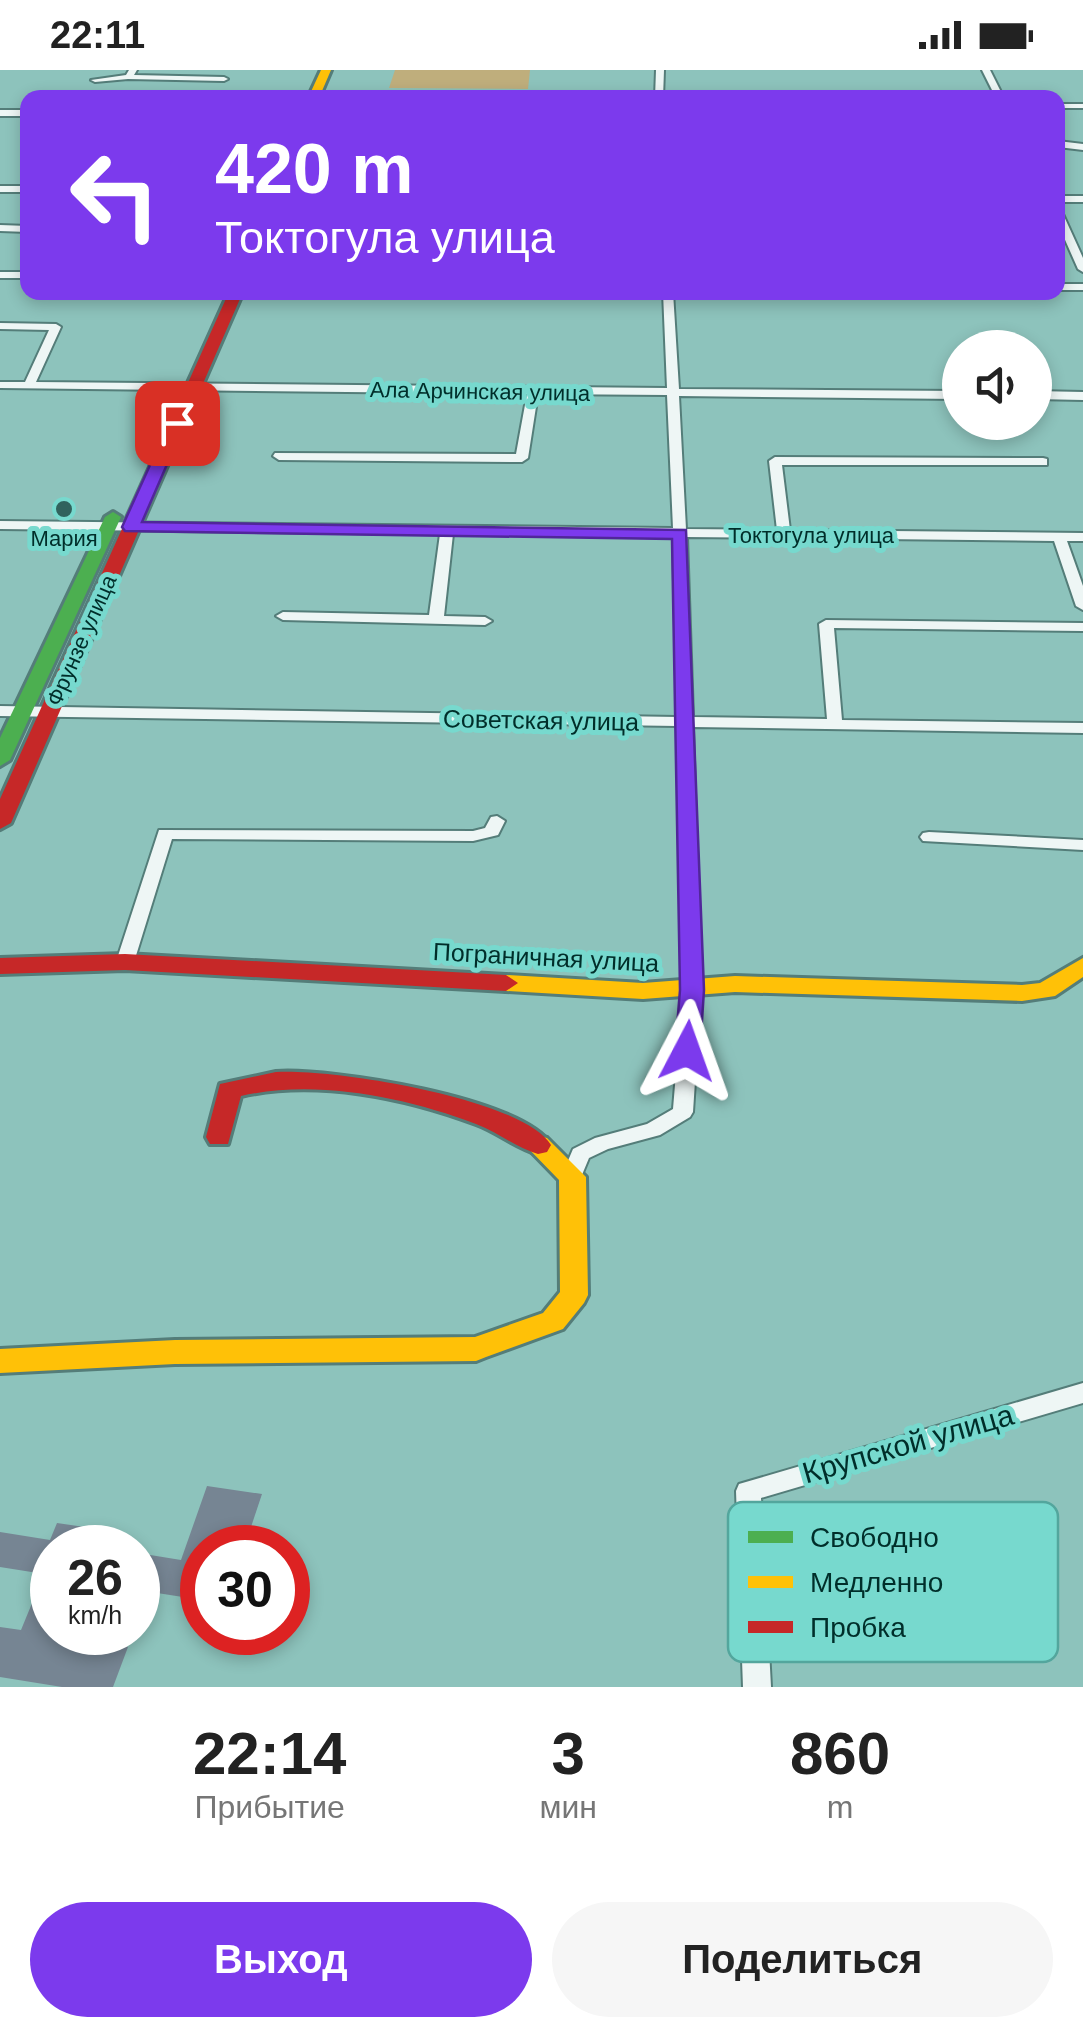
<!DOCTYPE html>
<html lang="ru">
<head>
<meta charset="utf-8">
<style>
	body { margin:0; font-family:Helvetica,sans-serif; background:#f6f6f6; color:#222; height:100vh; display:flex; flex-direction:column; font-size:38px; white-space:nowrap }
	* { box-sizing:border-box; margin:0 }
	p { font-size:32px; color:#767676 }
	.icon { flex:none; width:55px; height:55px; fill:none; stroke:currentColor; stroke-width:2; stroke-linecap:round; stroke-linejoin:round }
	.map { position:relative; height:1617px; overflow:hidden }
	.drawer { display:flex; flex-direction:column; background:#fff; flex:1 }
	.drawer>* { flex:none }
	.guide { position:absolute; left:20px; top:20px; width:1045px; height:210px; border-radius:20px; box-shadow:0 5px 15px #0003; background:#7c3aed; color:#fff; overflow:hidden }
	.controls { position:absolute; left:942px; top:260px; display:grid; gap:20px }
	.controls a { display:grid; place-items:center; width:110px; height:110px; border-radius:50%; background:#fff; box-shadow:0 5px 15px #0003; font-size:50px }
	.speed { position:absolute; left:30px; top:1455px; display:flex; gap:20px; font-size:50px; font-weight:700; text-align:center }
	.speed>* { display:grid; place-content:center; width:130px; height:130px; border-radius:50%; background:#fff; box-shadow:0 5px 15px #0003; line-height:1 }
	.speed small { font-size:25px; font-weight:400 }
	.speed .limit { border:15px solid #d22; background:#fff; color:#111 }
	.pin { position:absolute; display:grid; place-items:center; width:85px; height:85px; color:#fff; margin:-42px; border-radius:20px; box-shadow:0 5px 15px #0006 }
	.me { position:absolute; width:110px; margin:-55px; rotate:4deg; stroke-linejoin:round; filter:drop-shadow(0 0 8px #0008) }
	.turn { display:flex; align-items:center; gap:35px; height:210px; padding:0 30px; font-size:45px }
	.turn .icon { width:130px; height:130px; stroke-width:2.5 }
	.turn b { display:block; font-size:70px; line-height:85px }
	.eta { display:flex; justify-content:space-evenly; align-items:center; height:170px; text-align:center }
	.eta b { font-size:60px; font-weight:700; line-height:70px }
	.button { display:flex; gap:20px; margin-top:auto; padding:20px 30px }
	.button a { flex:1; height:115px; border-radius:60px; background:#7c3aed; color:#fff; font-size:40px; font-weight:700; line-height:115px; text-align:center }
	.button a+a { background:#f6f6f6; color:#222 }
	.status { display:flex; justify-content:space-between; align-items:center; height:70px; padding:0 50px; background:#fff; direction:ltr }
	.status svg { height:28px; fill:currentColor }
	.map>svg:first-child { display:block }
	.green { fill:#bfae7c }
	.building { fill:#768593 }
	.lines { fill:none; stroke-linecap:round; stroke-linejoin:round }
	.street-casing { stroke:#547d79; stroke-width:4 }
	.fast-casing { stroke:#547d79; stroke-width:6 }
	.slow-casing { stroke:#547d79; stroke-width:6 }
	.jam-casing { stroke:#547d79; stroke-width:6 }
	.street { fill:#eef6f5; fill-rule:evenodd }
	.fast { fill:#4caf50; fill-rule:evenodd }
	.slow { fill:#ffc107; fill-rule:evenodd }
	.jam { fill:#c62828; fill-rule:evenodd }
	.route { fill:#7c3aed; stroke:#51269a; stroke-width:2.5 }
	.poi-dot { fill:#31625d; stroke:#77d9ce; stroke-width:4 }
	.labels { text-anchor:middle; stroke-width:10; stroke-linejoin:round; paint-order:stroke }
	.far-street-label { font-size:22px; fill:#002e2a; stroke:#77d9ce }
	.far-poi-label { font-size:22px; fill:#002e2a; stroke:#77d9ce }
	.street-label { font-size:25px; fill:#002e2a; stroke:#77d9ce }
	.near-street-label { font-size:30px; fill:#002e2a; stroke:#77d9ce }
	.key { fill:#77d9ce; stroke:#53a69d; stroke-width:2.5 }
	.key-label { font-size:28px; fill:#002e2a }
</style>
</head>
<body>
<div class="status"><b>22:11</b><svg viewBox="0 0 49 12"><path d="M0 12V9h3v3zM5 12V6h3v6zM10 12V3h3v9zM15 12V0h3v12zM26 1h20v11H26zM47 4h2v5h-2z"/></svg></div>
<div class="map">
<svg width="1083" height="1617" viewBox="0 0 1083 1617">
	<rect width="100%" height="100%" fill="#8dc3bc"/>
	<!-- green -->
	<path class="green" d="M395,0H530L528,19L389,18Z"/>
	<!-- building -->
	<path class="building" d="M207,1416L262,1424L244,1478H202V1530L138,1520V1483L181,1490Z
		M57,1453L105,1460L98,1478H52V1562L128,1577L113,1617H62L0,1607V1557L21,1560L44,1504L0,1497V1462L50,1470Z"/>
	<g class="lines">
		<defs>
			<path id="street" d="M129,0H137L134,5L224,7L228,9L224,11L128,9L95,12L91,10L126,5Z
				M656,0H664L663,28H655Z
				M982,0H990L1004,28H996Z
				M1058,34H1083V38H1058Z
				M0,40H28V46H0Z
				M1058,71L1083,74V80L1058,77Z
				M0,116H28V122H0Z
				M1058,126H1083V132H1058Z
				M1058,141L1063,144L1083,188V202L1078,199L1058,154Z
				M0,155L28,156V162L0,161Z
				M0,202H28V208H0Z
				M1058,214H1083V220H1058Z
				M663,222H673L679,319L960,321V329L679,326L686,459L777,460L769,391L775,387L1043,388L1047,389V395H782L790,460L1083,463V471H1067L1083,516V540L1076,536L1054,471L687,467L693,647L827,649L819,554L826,550L1083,553V561L834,558L842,650L1083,653V663L693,657L701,919L693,1042L690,1047L660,1065L608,1079L589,1088L579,1112L572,1115L565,1112L561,1107L573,1079L595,1068L647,1054L673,1039L683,919L677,656L0,646V636L677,647L673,466L453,464L444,546L485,547L492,551L485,555L283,550L276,546L283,542L429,545L440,464L0,459V451L673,458L667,325L538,324L528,388L522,392L279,390L273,386L275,383L516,384L527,324L0,318V312H25L49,260L0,259V253L56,254L61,257L36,312L667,318Z
				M1035,321L1083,322V330L1035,329Z
				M497,746L505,751L498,765L473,771L172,769L134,892L125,898L116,892L159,760L473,761L485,758L491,747Z
				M929,762L1083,770V780L923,771L920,767L923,763Z
				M1083,1313V1333L761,1428L771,1617H743L736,1421L739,1414Z"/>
			<path id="fast" d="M113,442L121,447L10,690L0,696V668L105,447Z"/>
			<path id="slow" d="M321,0H331L319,28H308Z
				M1083,888V907L1055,926L1022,931L735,922L643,929L506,921L494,913L506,905L643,913L735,906L1022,915L1040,913Z
				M538,1066L547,1068L586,1107L588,1225L584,1233L563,1259L486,1287L476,1291L175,1294L0,1303V1279L175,1270L475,1267L543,1243L560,1222L559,1110L525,1075L529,1068Z"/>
			<path id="jam" d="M229,222H243L11,753L0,759V729Z
				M125,884L506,905L518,913L506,921L125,900L0,904V888Z
				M276,1002C330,998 523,1028 551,1075L547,1082L538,1084C516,1078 498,1062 476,1054C404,1027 316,1009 241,1026L228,1074H210L206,1067L220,1014Z"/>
		</defs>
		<!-- street casing -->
		<use href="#street" class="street-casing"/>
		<!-- fast casing -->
		<use href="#fast" class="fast-casing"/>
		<!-- slow casing -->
		<use href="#slow" class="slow-casing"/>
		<!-- jam casing -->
		<use href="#jam" class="jam-casing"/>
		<!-- street -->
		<use href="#street" class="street"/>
		<!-- fast -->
		<use href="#fast" class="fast"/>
		<!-- slow -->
		<use href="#slow" class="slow"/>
		<!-- jam -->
		<use href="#jam" class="jam"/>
	</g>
	<!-- route -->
	<path class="route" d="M177,348L185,353L142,452L686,460L704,920L700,981L696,987H678L675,981L680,920L672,469L125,461L122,457L169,353Z"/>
	<!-- markers -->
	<circle class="poi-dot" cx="64" cy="439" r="10"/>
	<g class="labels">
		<!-- far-street labels -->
		<g class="far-street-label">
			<text transform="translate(480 321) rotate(1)" y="8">Ала Арчинская улица</text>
			<text x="811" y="473">Токтогула улица</text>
			<text transform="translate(81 570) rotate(-66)" y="8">Фрунзе улица</text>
		</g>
		<!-- far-poi labels -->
		<g class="far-poi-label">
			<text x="64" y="476">Мария</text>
		</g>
		<!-- street labels -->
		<g class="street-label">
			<text transform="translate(541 650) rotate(1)" y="9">Советская улица</text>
			<text transform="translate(546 887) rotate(3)" y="9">Пограничная улица</text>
		</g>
		<!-- near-street labels -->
		<g class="near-street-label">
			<text transform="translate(908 1374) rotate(-16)" y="10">Крупской улица</text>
		</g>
	</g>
	<!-- legend -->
	<rect x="728" y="1432" width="330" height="160" rx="15" class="key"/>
	<rect x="748" y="1461" width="45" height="12" fill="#4caf50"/>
	<rect x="748" y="1506" width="45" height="12" fill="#ffc107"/>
	<rect x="748" y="1551" width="45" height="12" fill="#c62828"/>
	<g class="key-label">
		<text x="810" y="1477">Свободно</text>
		<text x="810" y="1522">Медленно</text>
		<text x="810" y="1567">Пробка</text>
	</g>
</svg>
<div class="controls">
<a><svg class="icon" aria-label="sound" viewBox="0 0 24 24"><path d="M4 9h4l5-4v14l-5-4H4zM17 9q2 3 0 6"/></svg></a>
</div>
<div class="speed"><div>26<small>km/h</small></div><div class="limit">30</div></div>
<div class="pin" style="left:177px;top:353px;background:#d93025"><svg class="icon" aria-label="arrive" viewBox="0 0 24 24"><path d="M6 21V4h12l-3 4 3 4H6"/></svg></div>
<svg class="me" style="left:687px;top:981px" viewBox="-20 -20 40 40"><path d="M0-17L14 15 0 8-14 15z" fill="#7c3aed" stroke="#fff" stroke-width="4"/></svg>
<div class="guide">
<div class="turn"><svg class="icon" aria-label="left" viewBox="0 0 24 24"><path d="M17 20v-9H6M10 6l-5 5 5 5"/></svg><div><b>420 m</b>Токтогула улица</div></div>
</div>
</div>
<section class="drawer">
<div class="eta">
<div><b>22:14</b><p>Прибытие</p></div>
<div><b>3</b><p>мин</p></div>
<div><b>860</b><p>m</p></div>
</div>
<div class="button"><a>Выход</a><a>Поделиться</a></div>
</section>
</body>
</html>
